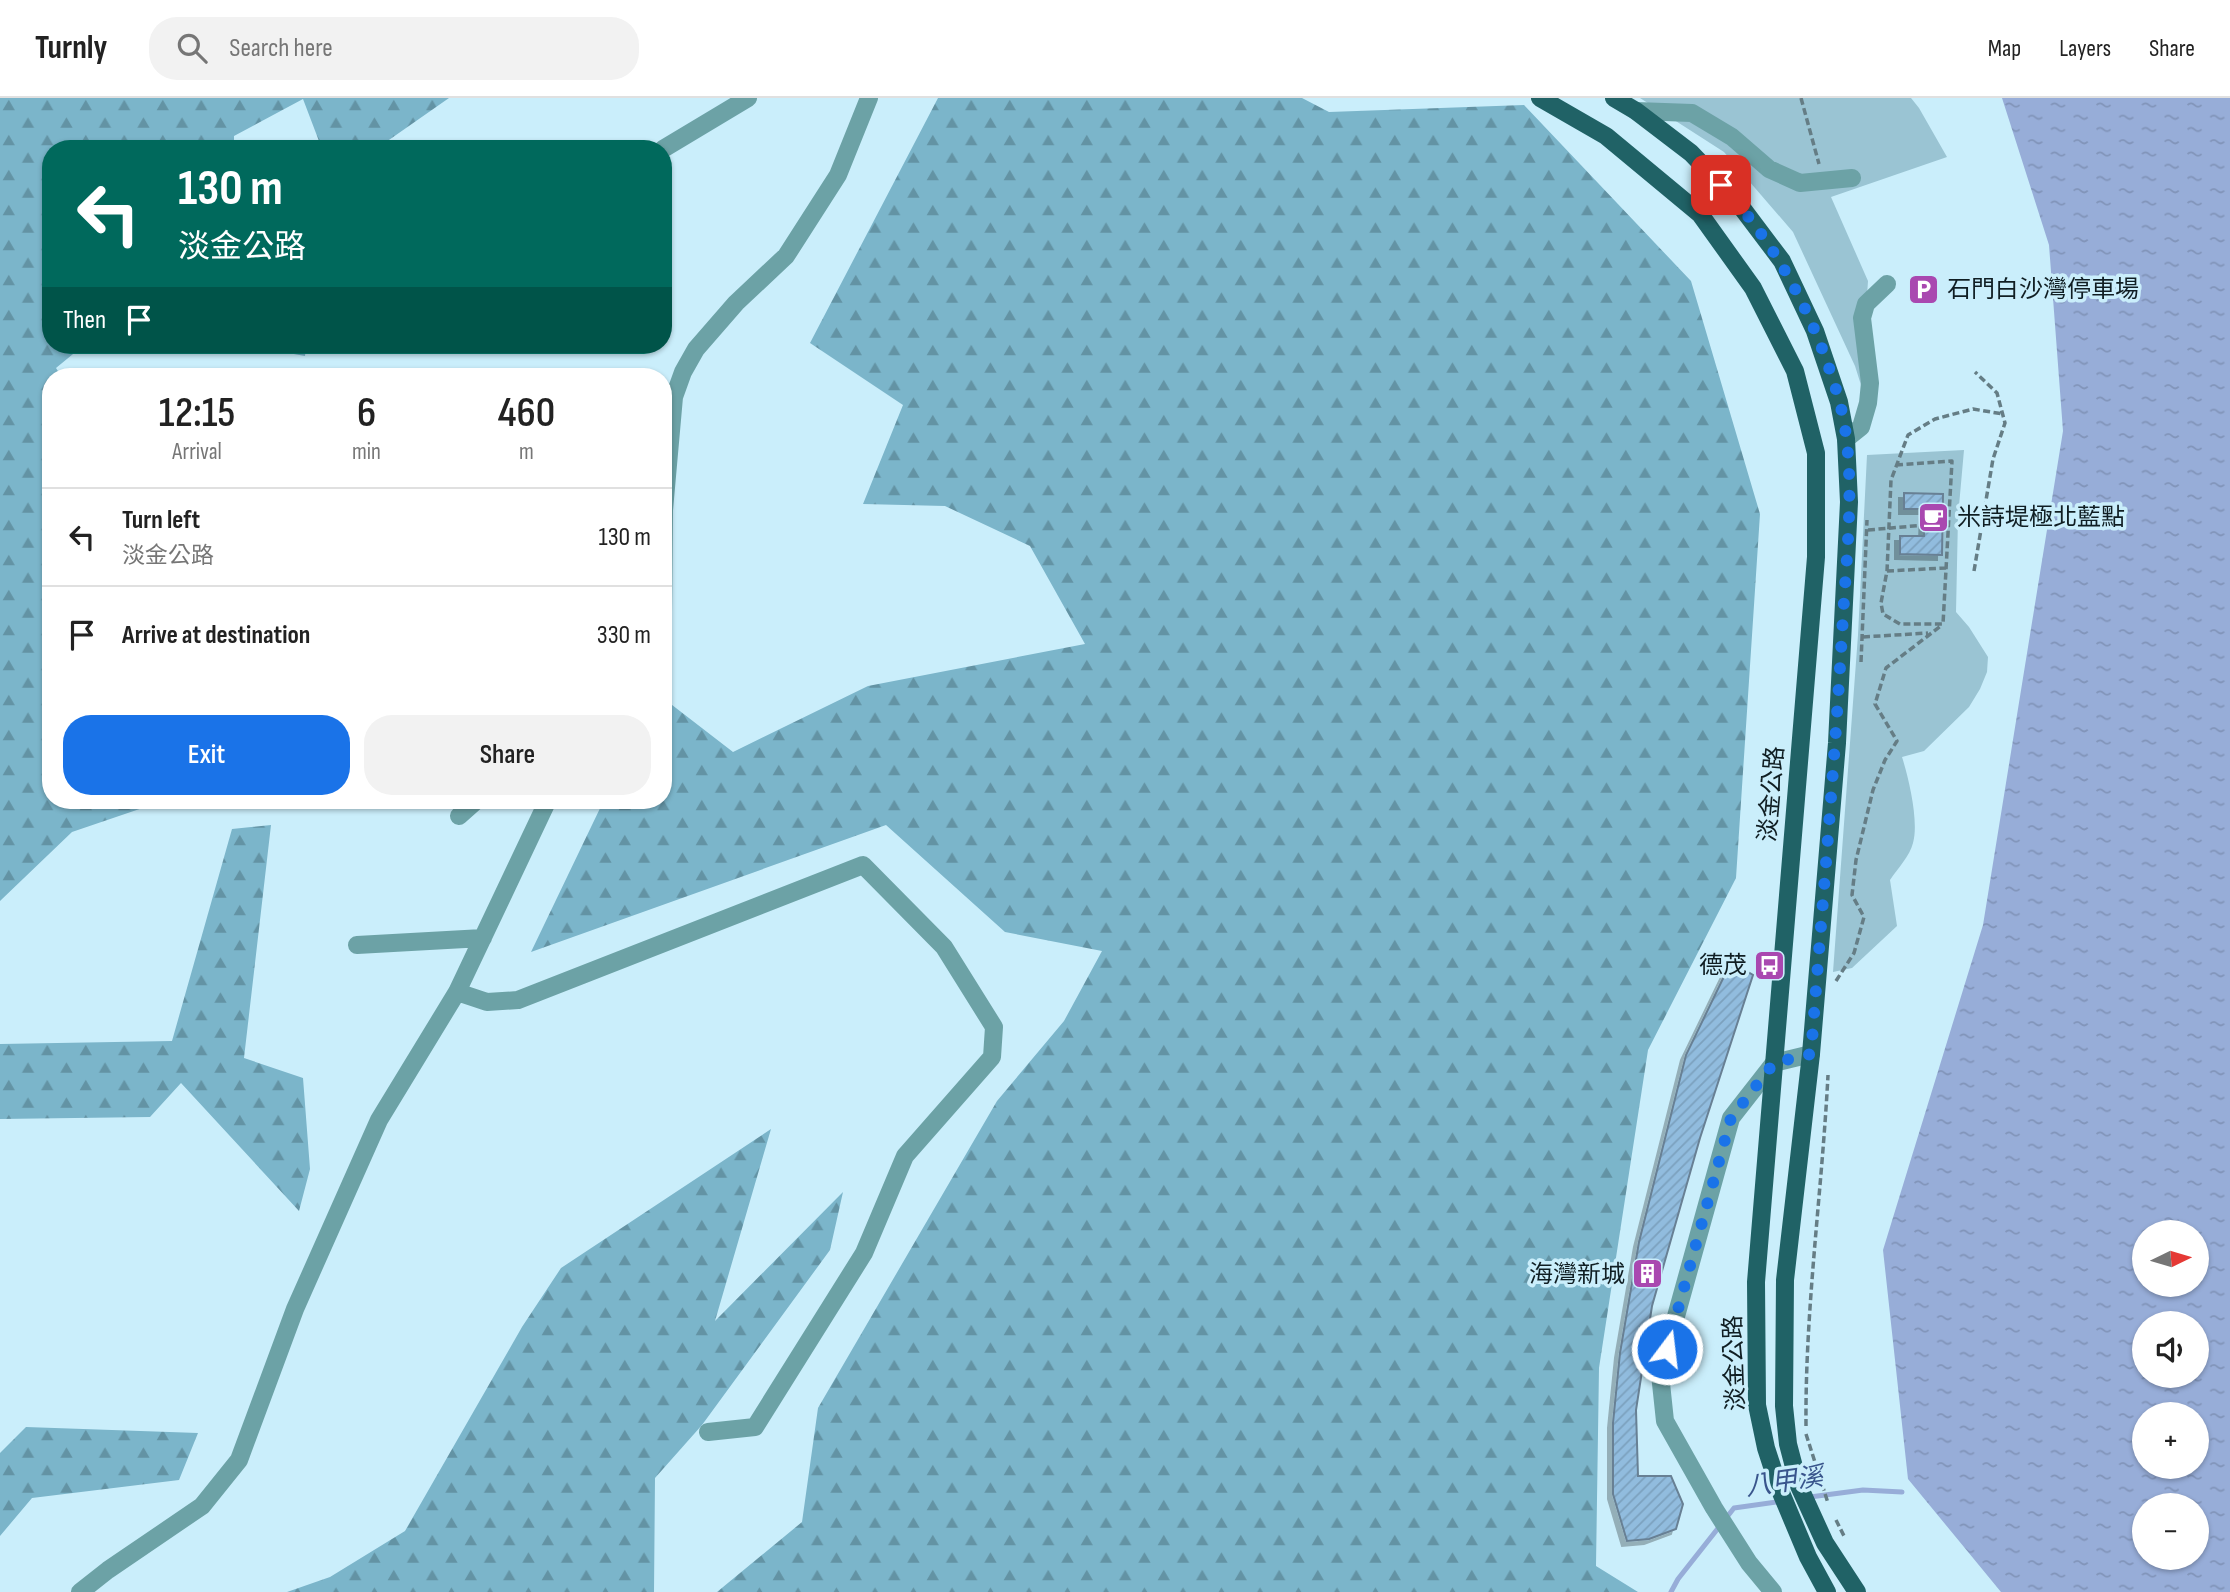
<!DOCTYPE html>
<html lang="en">
<head>
<meta charset="utf-8">
<style>
	body { margin:0; font-family:"Sofia Sans Condensed","Noto Sans TC",sans-serif; background:#f2f2f2; color:#222; height:100vh; display:flex; flex-direction:column; font-size:26px; white-space:nowrap }
	* { box-sizing:border-box; margin:0 }
	p { font-size:23px; color:#767676 }
	.icon { flex:none; width:38px; height:38px; fill:none; stroke:currentColor; stroke-width:2; stroke-linecap:round; stroke-linejoin:round }
	.map { position:relative; flex:1; overflow:hidden }
	.panel { position:absolute; left:42px; top:270px; width:630px; height:441px; display:flex; flex-direction:column; background:#fff; border-radius:28px; box-shadow:0 2px 5px #0004 }
	.panel>* { flex:none }
	.guide { position:absolute; left:42px; top:42px; width:630px; height:214px; border-radius:28px; box-shadow:0 2px 5px #0004; background:#00695c; color:#fff; overflow:hidden }
	.needle { width:46px; rotate:85deg }
	.tools { position:absolute; left:2132px; top:1122px; display:grid; gap:14px }
	.tools a { display:grid; place-items:center; width:77px; height:77px; border-radius:50%; background:#fff; box-shadow:0 2px 5px #0004; font-size:35px }
	.pin { position:absolute; display:grid; place-items:center; width:60px; height:60px; color:#fff; margin:-30px; border-radius:14px; box-shadow:0 4px 10px #0006 }
	.me { position:absolute; width:77px; margin:-38px; rotate:15deg; stroke-linejoin:round; filter:drop-shadow(0 0 5px #0008) }
	.turn { display:flex; align-items:center; gap:24px; height:147px; padding:0 21px; font-size:32px }
	.turn .icon { width:91px; height:91px; stroke-width:2.5 }
	.turn b { display:block; font-size:49px; line-height:60px }
	.then { display:flex; align-items:center; height:66px; padding:0 21px; background:#0003; gap:14px; font-size:26px }
	.eta { display:flex; justify-content:space-evenly; align-items:center; height:119px; text-align:center }
	.eta b { font-size:42px; font-weight:600; line-height:49px }
	.action { display:flex; gap:14px; margin-top:auto; padding:14px 21px }
	.action a { flex:1; height:80px; border-radius:28px; background:#1a73e8; color:#fff; font-size:28px; font-weight:600; line-height:80px; text-align:center }
	.action a+a { background:#f2f2f2; color:#222 }
	ul { padding:0; list-style:none }
	li { display:flex; align-items:center; gap:21px; height:98px; padding:0 21px; border-top:2px solid #e0e0e0 }
	li div { flex:1 }
	li b { display:block; font-size:26px }
	li em { font-style:normal }
	header { display:flex; align-items:center; gap:42px; box-sizing:border-box; height:98px; padding:0 35px; background:#fff; border-bottom:2px solid #e0e0e0 }
	header strong { font-size:33px }
	nav { display:flex; gap:38px; margin-inline-start:auto; font-size:24px }
	.search { width:490px; height:63px; background:#f2f2f2; display:flex; align-items:center; gap:18px; box-sizing:border-box; padding:0 24px; border-radius:28px; color:#767676; font-size:26px }
	.map>svg:first-child { display:block }
	.green { fill:#9ac4d3 }
	.forest { fill:url(#forest-firs) }
	.water { fill:url(#water-ripples); fill-rule:evenodd }
	.lines { fill:none; stroke-linecap:round; stroke-linejoin:round }
	.stream { stroke:#97add8; stroke-width:5 }
	.building { fill:url(#building-hatch); stroke:#688094; stroke-width:2; filter:url(#shadow) }
	.path { stroke:#657d85; stroke-width:3.5; stroke-dasharray:7 3.5; stroke-linecap:butt }
	.minor { stroke:#6ca2a6; stroke-width:18 }
	.major { stroke:#206266; stroke-width:18 }
	.route { stroke:#1a73e8; stroke-width:12; stroke-dasharray:0 21.6 }
	.labels { text-anchor:middle; stroke-width:7; stroke-linejoin:round; paint-order:stroke }
	.poi-label { font-size:24px; fill:#101e23; stroke:#caeefb; text-anchor:start }
	.street-label { font-size:24px; fill:#101e23; stroke:#caeefb }
	.water-label { font-size:26px; font-style:italic; fill:#39558c; stroke:#caeefb }
</style>
</head>
<body>
<header>
<strong>Turnly</strong>
<div class="search"><svg class="icon" aria-label="search" viewBox="0 0 24 24"><circle cx="10" cy="10" r="6"/><path d="M15 15l6 6"/></svg>Search here</div>
<nav><a>Map</a><a>Layers</a><a>Share</a></nav>
</header>
<div class="map">
<svg width="2230" height="1494" viewBox="0 0 2230 1494">
	<defs>
		<pattern id="forest-firs" width="22" height="20" patternUnits="userSpaceOnUse" patternTransform="scale(1.75)"><rect width="22" height="20" fill="#7bb5ca"/><path d="M5 1l3.5 6h-7zM16 11l3.5 6h-7z" fill="#6393a4"/></pattern>
		<pattern id="water-ripples" width="26" height="14" patternUnits="userSpaceOnUse" patternTransform="scale(1.75)"><rect width="26" height="14" fill="#97add8"/><path d="M2 4q2-2 4 0t4 0M15 11q2-2 4 0t4 0" fill="none" stroke="#8194b9"/></pattern>
		<pattern id="building-hatch" width="6" height="6" patternUnits="userSpaceOnUse" patternTransform="scale(1.75)"><rect width="6" height="6" fill="#91bcde"/><path d="M-1 1l2-2M0 6l6-6M5 7l2-2" fill="none" stroke="#7ca1be"/></pattern>
		<filter id="shadow"><feDropShadow dx="-5" dy="5" stdDeviation="0" flood-color="#0004"/></filter>
	</defs>
	<rect width="100%" height="100%" fill="#caeefb"/>
	<!-- green -->
	<path class="green" d="M1640,0H1911L1919,10L1947,59L1831,99L1868,183L1861,287L1855,268L1793,134L1724,54Z
		M1964,352L1958,419L1956,514L1969,529L1988,559L1987,574L1980,591L1969,609L1924,653L1902,659C1909,681 1919,724 1913,745C1910,758 1897,771 1890,782L1897,828L1852,870L1833,874L1858,537L1867,357Z"/>
	<!-- forest -->
	<path class="forest" d="M0,0H449L376,51H322L303,1L234,38V51H51V247H84L56,270L61,278H51V702H166L72,734L0,803Z
		M938,0H1302L1329,14L1524,7L1691,183L1760,416L1736,780L1648,952L1599,1270L1596,1468L1638,1494H717L802,1424L818,1310L997,1003L1064,923L1102,853L1005,834L886,727L531,854L604,702H663V600L733,654L868,588L1085,546L1030,448L945,408L863,406L903,307L810,245Z
		M242,247H306L305,258Z
		M271,727L244,960L303,980L310,1071L299,1113L181,985L150,1019L0,1021V946L172,943L232,731Z
		M771,1031L715,1223L843,1094L830,1152L702,1327L655,1380L654,1494H287L330,1479L405,1433L522,1229L561,1170Z
		M26,1329L198,1335L179,1382L32,1400L0,1438V1355Z"/>
	<!-- water -->
	<path class="water" d="M2002,0H2230V1494H2001L1908,1381L1883,1152L1983,827L2063,333L2049,147ZM2144,1134H2196V1186H2144ZM2144,1225H2196V1278H2144ZM2144,1316H2196V1368H2144ZM2144,1407H2196V1460H2144Z"/>
	<g class="lines">
		<!-- stream -->
		<path class="stream" d="M1810,1399L1863,1392L1902,1394
			M1671,1494L1678,1481L1734,1410L1783,1403"/>
	</g>
	<!-- building -->
	<path class="building" d="M1904,395L1943,396L1942,457L1900,456V438H1924L1925,411H1904Z
		M1731,864L1753,877L1700,1040L1652,1208L1636,1312L1638,1378H1671L1683,1406L1676,1431L1649,1441L1627,1443L1613,1396V1325L1620,1255L1639,1144L1686,957Z"/>
	<g class="lines">
		<!-- path -->
		<path class="path" d="M1801,0L1819,66
			M1896,367L1952,363L1943,526H1900L1883,516L1881,505L1887,473L1891,382L1908,337L1935,321L1973,311L2003,316
			M1868,432L1925,427
			M1887,473L1946,470
			M1974,473L1993,361L2005,325L1997,295L1975,274
			M1863,539L1928,535
			M1861,564L1867,422
			M1836,883L1854,855L1864,819L1852,797L1856,762L1873,692L1885,662L1897,643L1875,606L1886,570L1942,527
			M1806,1328C1805,1211 1822,1094 1828,977
			M1806,1336L1828,1405
			M1836,1422L1845,1440"/>
		<!-- minor -->
		<path class="minor" d="M1636,13L1692,15L1732,39L1769,71L1800,85L1852,80
			M663,51L748,0
			M1846,341L1861,329L1868,305L1870,285L1862,220L1866,206L1887,186
			M663,515L664,412L674,299L683,274L696,251L736,205L786,158L838,77L869,0
			M459,718L477,702
			M357,847L483,840
			M457,894L487,904L518,902L863,767L944,849L994,929L992,959L905,1058L864,1155L755,1329L708,1334
			M80,1494L108,1472L202,1408L239,1362L295,1211L379,1022L457,894L548,702
			M1773,1494L1749,1465L1714,1410L1665,1323L1660,1276L1731,1020L1774,965L1811,956"/>
		<!-- major -->
		<path class="major" d="M1540,0L1606,38L1700,116L1753,190L1795,273L1816,355V459L1756,1184L1757,1307L1766,1350L1779,1390L1808,1459L1827,1494
			M1614,0L1636,13L1691,55L1736,102L1782,163L1815,233L1839,304L1846,341L1849,404L1837,645L1811,956L1785,1182L1784,1308L1788,1346L1799,1388L1825,1445L1857,1494"/>
	</g>
	<g class="lines">
		<!-- route -->
		<path class="route" d="M1667,1251L1731,1020L1774,965L1811,956C1822,810 1835,665 1843,518C1847,451 1857,367 1839,302C1817,223 1778,147 1721,87"/>
	</g>
	<!-- icons -->
	<defs>
		<symbol id="parking-square" viewBox="-11 -11 22 22"><rect x="-9" y="-9" width="18" height="18" rx="4" fill="#a948b0" stroke="#caeefb"/><path d="M-3.5-5.5H1a3.5 3.5 0 0 1 0 7H-1V5.5H-3.5ZM-1-3.4V-.6H.8a1.4 1.4 0 0 0 0-2.8Z" fill="#fff"/></symbol>
		<symbol id="cafe-square" viewBox="-11 -11 22 22"><rect x="-9" y="-9" width="18" height="18" rx="4" fill="#a948b0" stroke="#caeefb"/><path d="M-5.5-4.5H6V0H3Q3 3.5 0 3.5H-2.5Q-5.5 3.5-5.5 0ZM3-3.2v2h1.7v-2ZM-6 4.5H4V6H-6Z" fill="#fff"/></symbol>
		<symbol id="bus-square" viewBox="-11 -11 22 22"><rect x="-9" y="-9" width="18" height="18" rx="4" fill="#a948b0" stroke="#caeefb"/><path d="M-5-6H5V4H4V6H2V4H-2V6H-4V4H-5ZM-3.5-4V0h7V-4ZM-3.5 1.2v1.5H-2V1.2ZM2 1.2v1.5H3.5V1.2Z" fill="#fff"/></symbol>
		<symbol id="building-square" viewBox="-11 -11 22 22"><rect x="-9" y="-9" width="18" height="18" rx="4" fill="#a948b0" stroke="#caeefb"/><path d="M-4-6H4V6H1V3H-1V6H-4ZM-2.5-4.3h1.7v1.8h-1.7ZM.8-4.3h1.7v1.8H.8ZM-2.5-1h1.7V.8h-1.7ZM.8-1h1.7V.8H.8Z" fill="#fff"/></symbol>
	</defs>
	<g fill-rule="evenodd">
		<use href="#parking-square" x="1906" y="174" width="35" height="35"/>
		<use href="#cafe-square" x="1916" y="402" width="35" height="35"/>
		<use href="#bus-square" x="1752" y="850" width="35" height="35"/>
		<use href="#building-square" x="1630" y="1158" width="35" height="35"/>
	</g>
	<g class="labels">
		<!-- poi labels -->
		<g class="poi-label">
			<text x="1947" y="199">石門白沙灣停車場</text>
			<text x="1957" y="427">米詩堤極北藍點</text>
			<text x="1747" y="875" text-anchor="end">德茂</text>
			<text x="1625" y="1184" text-anchor="end">海灣新城</text>
		</g>
		<!-- street labels -->
		<g class="street-label">
			<text transform="translate(1771 696) rotate(-85)" y="8">淡金公路</text>
			<text transform="translate(1734 1265) rotate(-92)" y="8">淡金公路</text>
		</g>
		<!-- water labels -->
		<g class="water-label">
			<text transform="translate(1784 1383) rotate(-8)" y="9">八甲溪</text>
		</g>
	</g>
</svg>
<div class="tools">
<a><svg class="needle" viewBox="-14 -14 28 28"><path d="M0-13l5 13h-10z" fill="#e53935"/><path d="M0 13l5-13h-10z" fill="#767676"/></svg></a>
<a><svg class="icon" aria-label="sound" viewBox="0 0 24 24"><path d="M4 9h4l5-4v14l-5-4H4zM17 9q2 3 0 6"/></svg></a>
<a>+</a>
<a>−</a>
</div>
<div class="pin" style="left:1721px;top:87px;background:#d93025"><svg class="icon" aria-label="arrive" viewBox="0 0 24 24"><path d="M6 21V4h12l-3 4 3 4H6"/></svg></div>
<svg class="me" style="left:1667px;top:1251px" viewBox="-20 -20 40 40"><circle r="17" fill="#1a73e8" stroke="#fff" stroke-width="3"/><path d="M0-11L8 9 0 5-8 9z" fill="#fff"/></svg>
<div class="guide">
<div class="turn"><svg class="icon" aria-label="left" viewBox="0 0 24 24"><path d="M17 20v-9H6M10 6l-5 5 5 5"/></svg><div><b>130 m</b>淡金公路</div></div>
<div class="then">Then<svg class="icon" aria-label="arrive" viewBox="0 0 24 24"><path d="M6 21V4h12l-3 4 3 4H6"/></svg></div>
</div>
<section class="panel">
<div class="eta">
<div><b>12:15</b><p>Arrival</p></div>
<div><b>6</b><p>min</p></div>
<div><b>460</b><p>m</p></div>
</div>
<ul>
<li><svg class="icon" aria-label="left" viewBox="0 0 24 24"><path d="M17 20v-9H6M10 6l-5 5 5 5"/></svg><div><b>Turn left</b><p>淡金公路</p></div><em>130 m</em></li>
<li><svg class="icon" aria-label="arrive" viewBox="0 0 24 24"><path d="M6 21V4h12l-3 4 3 4H6"/></svg><div><b>Arrive at destination</b></div><em>330 m</em></li>
</ul>
<div class="action"><a>Exit</a><a>Share</a></div>
</section>
</div>
</body>
</html>
